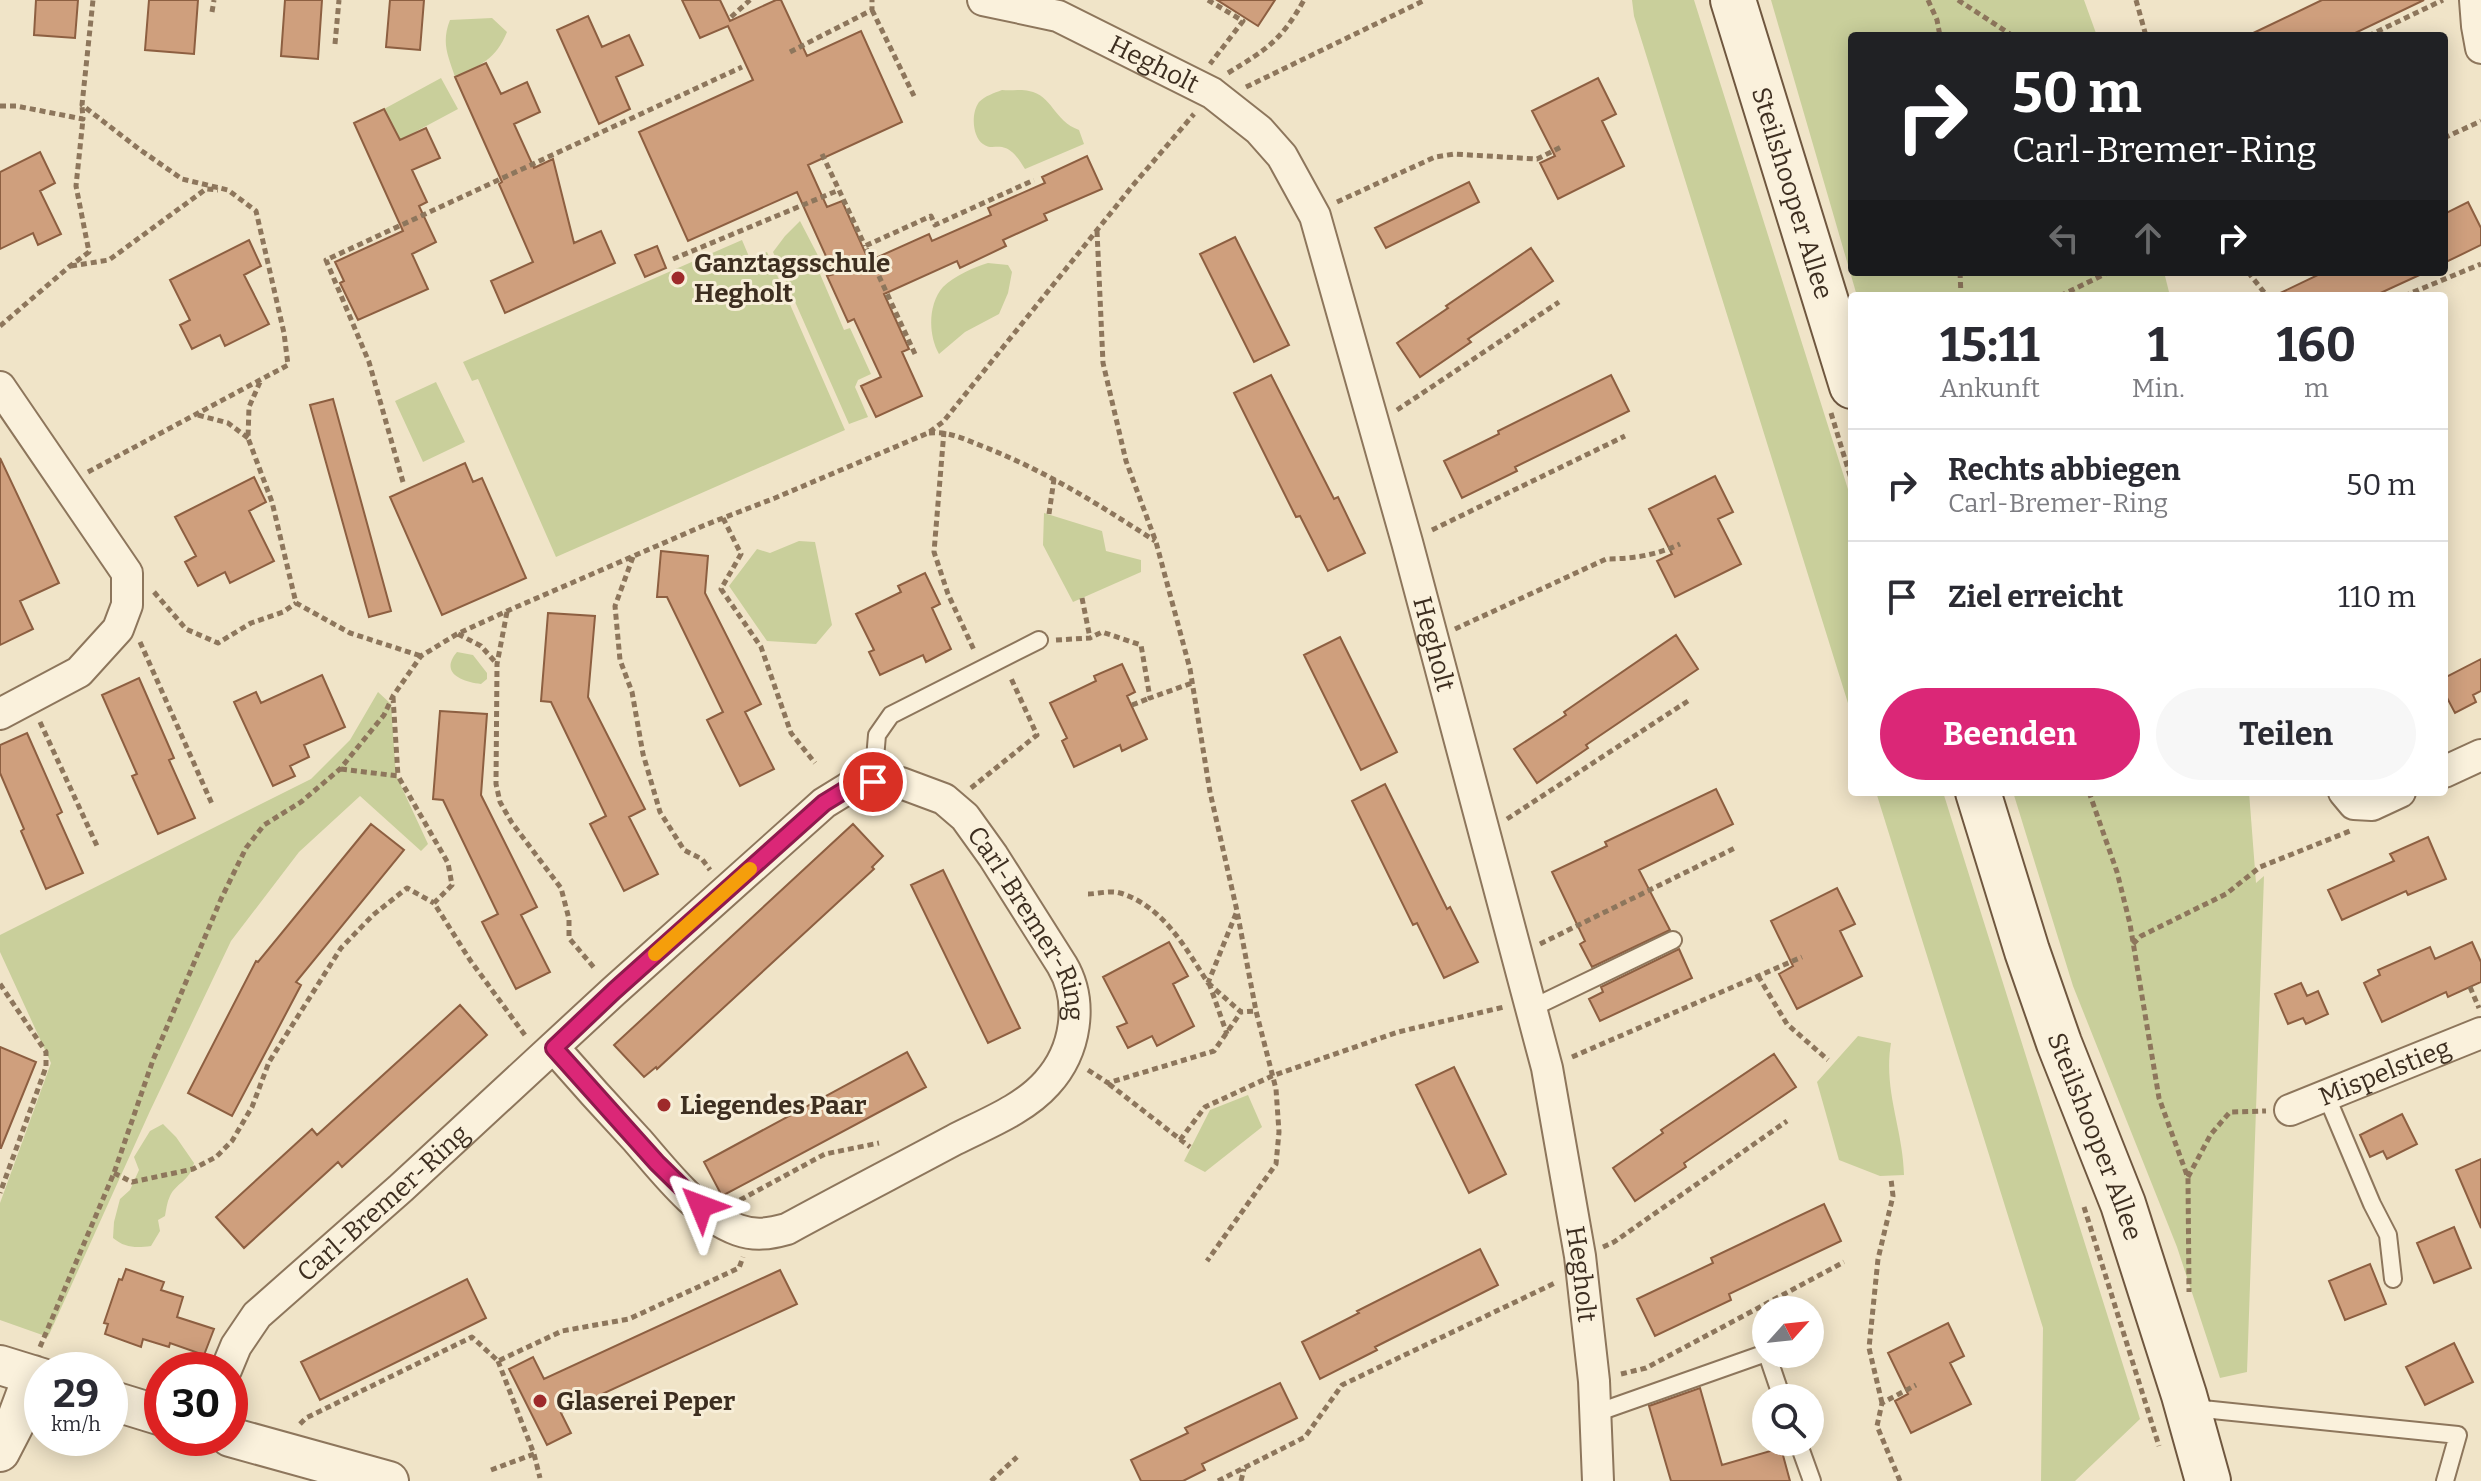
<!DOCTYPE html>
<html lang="de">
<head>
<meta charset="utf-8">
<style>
	body { margin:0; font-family:Bitter,serif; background:#f7f7f7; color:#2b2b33; height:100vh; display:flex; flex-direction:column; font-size:30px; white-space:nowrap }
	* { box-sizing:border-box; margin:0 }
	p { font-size:26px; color:#7c7c81 }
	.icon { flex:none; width:44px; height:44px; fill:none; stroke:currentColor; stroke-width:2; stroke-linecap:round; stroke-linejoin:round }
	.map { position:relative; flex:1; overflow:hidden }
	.drawer { position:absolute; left:1848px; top:292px; width:600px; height:504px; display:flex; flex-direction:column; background:#fff; border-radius:8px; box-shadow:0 4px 20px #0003 }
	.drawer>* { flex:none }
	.guide { position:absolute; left:1848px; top:32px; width:600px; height:244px; border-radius:8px; box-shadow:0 4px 20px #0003; background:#202124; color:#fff; overflow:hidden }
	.needle { width:52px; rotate:63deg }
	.buttons { position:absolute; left:1752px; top:1296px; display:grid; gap:16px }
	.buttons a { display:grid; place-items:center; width:72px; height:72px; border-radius:50%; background:#fff; box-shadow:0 4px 20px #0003; font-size:40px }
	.speed { position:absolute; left:24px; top:1352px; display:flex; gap:16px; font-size:40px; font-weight:700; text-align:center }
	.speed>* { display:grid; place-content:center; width:104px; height:104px; border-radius:50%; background:#fff; box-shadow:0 4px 20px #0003; line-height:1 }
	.speed small { font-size:20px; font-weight:400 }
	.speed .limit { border:12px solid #d22; background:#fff; color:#111 }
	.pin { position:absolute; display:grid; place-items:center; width:68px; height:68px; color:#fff; margin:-34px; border:4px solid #fff; border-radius:50%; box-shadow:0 2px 8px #0007 }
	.me { position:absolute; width:88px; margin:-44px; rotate:314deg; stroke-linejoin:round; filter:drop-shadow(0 0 6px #0008) }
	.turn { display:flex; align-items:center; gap:28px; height:168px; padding:0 32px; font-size:36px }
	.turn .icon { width:104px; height:104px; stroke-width:2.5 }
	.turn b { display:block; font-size:56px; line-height:68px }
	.lanes { display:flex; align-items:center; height:76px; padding:0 32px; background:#0003; justify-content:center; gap:40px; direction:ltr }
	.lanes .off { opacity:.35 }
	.eta { display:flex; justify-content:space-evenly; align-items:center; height:136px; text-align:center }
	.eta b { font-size:48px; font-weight:700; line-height:56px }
	.cta { display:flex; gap:16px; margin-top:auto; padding:16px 32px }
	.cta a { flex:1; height:92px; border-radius:48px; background:#db2777; color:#fff; font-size:32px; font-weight:700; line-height:92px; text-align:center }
	.cta a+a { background:#f7f7f7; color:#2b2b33 }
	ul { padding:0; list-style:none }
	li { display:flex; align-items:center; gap:24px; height:112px; padding:0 32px; border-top:2px solid #e1e1e2 }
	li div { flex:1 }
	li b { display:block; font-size:30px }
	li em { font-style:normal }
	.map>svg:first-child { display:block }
	.green { fill:#c9cf9b }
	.building { fill:#cf9f7d; stroke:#8d5f41; stroke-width:2 }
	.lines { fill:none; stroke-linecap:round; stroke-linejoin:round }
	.service-casing { stroke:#8d765c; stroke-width:20 }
	.minor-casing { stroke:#8d765c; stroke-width:34 }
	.tertiary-casing { stroke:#8d765c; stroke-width:42 }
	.secondary-casing { stroke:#6f573f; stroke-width:48 }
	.path { stroke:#8d765c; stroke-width:5; stroke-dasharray:6 4; stroke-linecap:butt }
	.service { stroke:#faf1dc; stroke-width:16 }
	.minor { stroke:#faf1dc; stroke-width:30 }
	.tertiary { stroke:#faf1dc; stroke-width:38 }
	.secondary { stroke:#faf1dc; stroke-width:44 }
	.route-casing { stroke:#8e194d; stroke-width:20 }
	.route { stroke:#db2777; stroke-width:14 }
	.slow { stroke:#f59e0b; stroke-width:14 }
	.poi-dot { fill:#9e2a2b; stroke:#f7eed8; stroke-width:3 }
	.labels { text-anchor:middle; stroke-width:6; stroke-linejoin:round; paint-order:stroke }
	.street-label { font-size:26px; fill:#3d2e20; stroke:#f7eed8 }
	.poi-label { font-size:26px; font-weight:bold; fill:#3d2e20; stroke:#f7eed8; text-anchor:start }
</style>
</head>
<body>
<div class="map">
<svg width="2481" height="1481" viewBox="0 0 2481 1481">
	<rect width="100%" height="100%" fill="#f0e4c8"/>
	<!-- green -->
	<path class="green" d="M1632,0H1694L1852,502V716L1634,16Z
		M1771,0H2084L2097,36H1852V272H2164L2170,296H1857Z
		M492,18L507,32C496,59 480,66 455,77C448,55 441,43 450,20Z
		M441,78L458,109L400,140L384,109Z
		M1002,90C1011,91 1021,89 1029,91C1052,95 1054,121 1079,130L1084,144L1025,169C1019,160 1013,149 1002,147C994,146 990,149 983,144C972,136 971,113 979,102C985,96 994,93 1002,90Z
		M800,221L826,271L820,274L844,330L850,328L871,374L858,380L855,387L868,417L849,424L773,252L785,236Z
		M742,240L750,259L767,252L845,430L556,557L478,379L472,381L463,362Z
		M988,263L1008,265L1012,272L1008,293L999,314L965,332L939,354C928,335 928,304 943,287C954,276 974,267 988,263Z
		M436,382L465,442L423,462L395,401Z
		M1044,513L1102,531L1106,551L1141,560V572L1073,602L1043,545Z
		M799,541L815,542L832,625L816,644L767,641L729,586L757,549L770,553Z
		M457,652L473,655L487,673V679L481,684C462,682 439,673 457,652Z
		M378,692L391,704L396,775L428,844L421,851L360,796L299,852L231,941L150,1111L48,1337L0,1320V1203L51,1063L0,952V935L311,779L350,740Z
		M1876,792H1943L2140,1419L2075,1481H2041L2043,1328Z
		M2013,792H2249L2256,883L2264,876L2247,1372L2220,1378L2177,1247L2073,986Z
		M1858,1036L1891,1043C1883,1090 1903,1129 1904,1175L1880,1176L1839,1160L1817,1082Z
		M1248,1095L1262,1127L1205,1172L1184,1161L1210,1110Z
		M163,1124L176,1137L194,1163C190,1181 176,1183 170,1196C167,1202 166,1210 165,1216L158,1220L160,1231L151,1246C136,1248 125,1248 113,1238L114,1222L120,1199L130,1190L139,1170L134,1157L150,1131Z"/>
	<!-- building -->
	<path class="building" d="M36,0H78L75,38L34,35Z
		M149,0H198L194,54L145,50Z
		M285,0H322L318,59L281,56Z
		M390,0H424L420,50L386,47Z
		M682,0H720L730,21L776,0H781L807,56L861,31L902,122L808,165L827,207L842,201L869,261L929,234L932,241L991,215L988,208L1045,183L1042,177L1087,156L1102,189L1044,214L1047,220L1003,240L1006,246L960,268L957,261L884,294L909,349L902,352L922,396L876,417L861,386L881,377L854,319L848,322L827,276L834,274L797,192L688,241L639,132L753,80L728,26L700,38Z
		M1217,0H1275L1258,26Z
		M2322,0H2424L2349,36H2247Z
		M588,16L602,47L629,35L643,65L616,77L630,109L599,124L557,30Z
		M486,63L501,94L527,82L540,112L514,124L534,168L553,159L574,243L601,231L615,263L505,313L491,281L533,262L499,184L502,182L455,77Z
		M1598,78L1616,114L1602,121L1624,166L1558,199L1540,163L1555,156L1532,111Z
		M384,109L400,140L426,128L440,158L412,170L427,202L419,206L436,242L412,254L428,289L358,320L340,283L344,281L335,262L403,231L354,123Z
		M40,152L55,183L40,191L61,234L38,245L33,233L0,249V172Z
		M1469,182L1479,202L1386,248L1375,228Z
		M2468,202L2481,228V245L2444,263V214Z
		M1235,237L1289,345L1254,362L1200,254Z
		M249,240L261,266L244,275L269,324L225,346L220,335L192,349L180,325L190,320L170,280Z
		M657,246L666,268L645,277L635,255Z
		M1531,248L1553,281L1468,339L1471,342L1420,377L1397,343L1448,308L1446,306Z
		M2324,272H2426L2374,296H2274Z
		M1271,375L1334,499L1338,497L1365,553L1328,571L1300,516L1296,517L1234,393Z
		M1611,375L1629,411L1515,467L1517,471L1462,498L1444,461L1499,434L1498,431Z
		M333,399L391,611L369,617L310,405Z
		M0,458L59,583L20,601L33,629L0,645Z
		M465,463L473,482L482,478L526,578L442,615L390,497Z
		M1715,476L1733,512L1718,519L1741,564L1675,597L1657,561L1672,554L1649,509Z
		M254,477L266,502L249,511L274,561L230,583L225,572L198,586L185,562L196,556L175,517Z
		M661,551L708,556L705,593L761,704L745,712L774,769L740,786L707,720L723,712L667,597H657Z
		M925,573L940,604L932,608L951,649L926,662L923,655L880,675L869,652L874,650L856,614L901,592L898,586Z
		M548,613L595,616L588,697L645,809L629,817L658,874L624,891L590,824L606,816L551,702L541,701Z
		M1676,635L1698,669L1586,745L1588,748L1537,783L1514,749L1566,715L1564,712Z
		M1340,637L1397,752L1361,770L1304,655Z
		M2481,659V691L2473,695L2476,702L2455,713L2444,692V678Z
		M1122,664L1135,692L1127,696L1147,739L1122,751L1120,745L1074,767L1062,741L1067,738L1050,703L1096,681L1094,676Z
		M322,675L345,727L304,745L309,757L290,766L295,776L273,786L234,702L256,692L261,703Z
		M139,678L174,758L169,760L195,818L158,834L132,776L137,774L102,695Z
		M440,711L487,714L481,795L537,907L521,915L550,972L516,989L482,922L498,914L443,800L433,799Z
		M27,733L62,812L57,815L83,873L46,889L21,831L24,829L0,773V745Z
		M1385,784L1447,909L1450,907L1478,962L1444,978L1417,923L1413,925L1352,801Z
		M1716,789L1733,824L1639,870L1670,930L1592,967L1580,944L1585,941L1552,872L1607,846L1605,842Z
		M371,824L404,850L296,982L301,985L232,1116L188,1093L256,961L258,962Z
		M853,824L883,856L872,867L874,869L657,1069L656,1067L644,1077L614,1045Z
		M2428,837L2446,879L2408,895L2406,891L2342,920L2328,890L2394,861L2390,854Z
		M943,870L1020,1028L988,1043L911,885Z
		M1837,888L1855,924L1840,931L1862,976L1797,1009L1779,974L1793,966L1771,921Z
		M1169,942L1188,976L1173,984L1194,1026L1157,1046L1152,1036L1128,1048L1117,1027L1127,1023L1103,977Z
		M2472,942L2481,962V982L2448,997L2446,992L2382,1022L2364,983L2380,975L2378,970L2430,947L2435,959Z
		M1679,949L1692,978L1600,1021L1589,999L1603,992L1601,987Z
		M2301,983L2307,996L2318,991L2328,1014L2306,1024L2303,1018L2288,1024L2275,994Z
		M460,1005L487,1035L342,1167L338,1162L244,1248L216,1217L312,1129L317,1135Z
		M0,1047L36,1062L1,1148H0Z
		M907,1052L926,1087L722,1196L704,1162Z
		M1774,1054L1796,1087L1684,1163L1686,1167L1635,1201L1613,1168L1663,1133L1661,1130Z
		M1454,1067L1506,1174L1469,1193L1416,1085Z
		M2402,1114L2417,1144L2387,1159L2383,1151L2370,1157L2360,1135Z
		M2481,1159V1228L2456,1170Z
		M1824,1204L1841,1241L1729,1294L1731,1300L1655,1336L1637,1299L1713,1263L1711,1258Z
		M2454,1227L2471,1268L2434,1283L2417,1243Z
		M1480,1249L1498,1285L1375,1347L1377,1350L1320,1379L1302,1342L1359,1313L1357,1311Z
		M2370,1264L2386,1304L2345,1320L2329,1281Z
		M126,1269L164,1282L161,1290L183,1297L177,1317L214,1329L204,1355L170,1343L169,1347L143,1339L141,1347L105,1334L108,1324L104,1323L119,1279L122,1280Z
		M780,1270L797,1304L561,1413L571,1433L547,1445L509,1369L533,1357L544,1379Z
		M467,1279L486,1318L320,1400L301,1362Z
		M1948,1323L1964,1356L1950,1363L1971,1404L1911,1433L1895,1401L1908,1394L1888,1353Z
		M2454,1343L2473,1382L2425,1405L2406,1367Z
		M1280,1383L1297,1418L1202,1464L1205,1470L1183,1481H1141L1131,1460L1188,1433L1185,1428Z
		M1700,1388L1722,1465L1781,1448L1790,1481H1671L1649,1406Z"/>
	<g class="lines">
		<defs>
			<path id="service" d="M873,782L877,735L891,715L1039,640
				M1532,1008L1673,940
				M2326,1095L2372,1204L2388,1235L2393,1279
				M1767,1354L1782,1398
				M2193,1408L2458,1435L2445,1481
				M1596,1413L1766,1353
				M1798,1442L1812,1481"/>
			<g id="minor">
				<path id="s1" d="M983,0L1058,16L1212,93L1259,130L1282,156L1315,216L1407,542L1547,1068L1580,1256L1594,1381L1598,1481"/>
				<path d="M2475,0L2477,26L2481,48"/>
				<path d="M0,387L127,573V605L118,629L79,672L0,714"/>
				<path d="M2444,772L2481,755"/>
				<path d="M2344,792L2354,804L2372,805L2400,792"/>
				<path id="s2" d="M2290,1110L2481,1033"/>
				<path id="s3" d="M226,1370L236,1346L257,1315L401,1188L614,991L824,803L850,787L873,782L901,783L944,799L965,817L993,856L1062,965C1084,1002 1076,1051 1047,1083C1023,1110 985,1124 954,1140C898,1170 842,1199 787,1229C769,1234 755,1236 738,1230C697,1215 665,1172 637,1140C609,1110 581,1079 554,1048"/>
			</g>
			<path id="tertiary" d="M0,1365L42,1378
				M110,1400L162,1416
				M230,1437L389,1481
				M0,1452L15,1423L33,1375"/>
			<g id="secondary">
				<path id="s4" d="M1733,0L1852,386"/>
				<path id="s5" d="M1978,792L2027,951L2059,1043L2123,1204L2184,1395L2208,1481"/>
			</g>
		</defs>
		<!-- service casing -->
		<use href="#service" class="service-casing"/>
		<!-- minor casing -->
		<use href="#minor" class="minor-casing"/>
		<!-- tertiary casing -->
		<use href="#tertiary" class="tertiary-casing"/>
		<!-- secondary casing -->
		<use href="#secondary" class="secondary-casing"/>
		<!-- path -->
		<path class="path" d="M1208,0L1243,21L1210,64
			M1928,0L1937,20L1940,36
			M1958,0L2013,36
			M2136,0L2146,36
			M872,10L914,96
			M212,12L214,0
			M731,17L750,0
			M2368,36L2443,0
			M335,44L339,0
			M790,52L872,10V0
			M1228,73C1267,49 1281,41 1304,0
			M1246,87L1425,0
			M0,106H16L83,119L82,106
			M2444,138L2481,121
			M822,154L839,190
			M1337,202L1435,157L1454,154L1537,159L1563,146
			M1097,231L1103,363L1126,461L1156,542L1190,669L1210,792L1237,911L1256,1011L1276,1089L1279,1132L1276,1164L1207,1261
			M673,259L839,190L865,246
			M71,266L109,260L206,189L218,190
			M1960,272L1961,296
			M2248,272L2267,296
			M2060,296L2109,272
			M2404,296L2481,264
			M0,326L70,266L89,252L76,186L83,119
			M915,354L865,246L931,216L935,225L1034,180
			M260,382L249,407L248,438L272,502L296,603L350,633L421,656
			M1397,410L1559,302
			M1831,413L1852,482
			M198,415L228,423L248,438
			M944,431L934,552L948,594L974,650
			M929,433C948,431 964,439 982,446C1046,471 1098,504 1155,541
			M88,472L288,365L284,333L256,211L228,190L182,179L139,149L82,105L93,0
			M403,482L369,362L326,260L742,67
			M1049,514L1054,479
			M723,518L741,554L721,589L761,647L791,733L815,763
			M1432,530L1625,436
			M633,557L615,606L620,660L632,692L643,754L660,812L684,850L702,859L710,870
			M154,592L186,629L218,643L251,623L283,612L296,603
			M1082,598L1090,638
			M507,612L497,664L496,784L500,802L512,823L561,888L569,919V938L596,970
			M1455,629L1606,559C1632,559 1657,555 1680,544
			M458,634L481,646L497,664
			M1056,640L1090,638L1102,632L1141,645L1150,698L1192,683
			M140,642L212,804
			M393,697L398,776
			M1132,705L1150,698
			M40,722L98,848
			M341,769L398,776L448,863L452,885L434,903L470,960L527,1038
			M971,788L1037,735L1010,676
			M2089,792L2117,872L2130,924L2159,1098L2188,1178L2189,1292
			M1507,819L1691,699
			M1088,894C1097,894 1111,890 1120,893C1163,906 1185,947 1208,983L1237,911
			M1540,944L1737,847
			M2133,944L2141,936L2226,894L2260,867L2350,831
			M1758,976L1787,1024L1828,1060
			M1208,983L1241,1012L1256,1011
			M1209,983L1227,1034
			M0,984L46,1052V1067L0,1193
			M2470,987L2479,1008
			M1572,1057L1802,957
			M1088,1070L1108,1083L1214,1051L1241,1012
			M1109,1084L1190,1147
			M1180,1140L1205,1107L1272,1076L1398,1032L1504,1007
			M114,1173L132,1182L193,1169L216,1157L232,1141L252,1107L269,1062L341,948L373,915L407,888L434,903
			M2188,1177L2211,1134L2230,1112L2266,1111
			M740,1200L825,1154L879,1143
			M2084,1207L2159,1446
			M1603,1247L1614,1242L1787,1121
			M40,1347L114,1173L153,1060L221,899L246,848L264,825L301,802L340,769L384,715L393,696L421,656L457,634L507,611L705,525L775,498L928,433L943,422L1134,184L1194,114
			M498,1361L534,1454L540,1478
			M1621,1374L1646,1368L1844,1262
			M1882,1403L1869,1348L1878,1259L1893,1196L1891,1179
			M300,1424L306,1418L472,1337L498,1361L562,1331L629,1319L739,1268L743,1257
			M491,1470L534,1454
			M991,1481L1017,1457
			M1218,1481L1305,1437L1342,1385L1557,1282
			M1241,1481L1244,1469
			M1900,1481L1877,1426L1882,1403L1916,1385"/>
		<!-- service -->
		<use href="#service" class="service"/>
		<!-- minor -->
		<use href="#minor" class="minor"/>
		<!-- tertiary -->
		<use href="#tertiary" class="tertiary"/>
		<!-- secondary -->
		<use href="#secondary" class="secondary"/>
	</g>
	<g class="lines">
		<defs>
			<path id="route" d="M701,1206L657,1163L554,1048L614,991L824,803L850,787L873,782"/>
		</defs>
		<!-- route casing -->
		<use href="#route" class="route-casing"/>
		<!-- route -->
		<use href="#route" class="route"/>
		<!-- slow -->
		<path class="slow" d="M655,954L750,869"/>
	</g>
	<!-- markers -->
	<g class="poi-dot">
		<circle cx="678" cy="278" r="8"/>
		<circle cx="664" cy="1105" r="8"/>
		<circle cx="540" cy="1401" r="8"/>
	</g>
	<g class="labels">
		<!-- street labels -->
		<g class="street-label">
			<text dy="9" stroke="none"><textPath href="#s1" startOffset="184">Hegholt</textPath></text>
			<text dy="9" stroke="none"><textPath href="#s4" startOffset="202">Steilshooper Allee</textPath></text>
			<text dy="9" stroke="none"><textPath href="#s1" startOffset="856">Hegholt</textPath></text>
			<text dy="9" stroke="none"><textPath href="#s3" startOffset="1108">Carl-Bremer-Ring</textPath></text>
			<text dy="9" stroke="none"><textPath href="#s2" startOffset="102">Mispelstieg</textPath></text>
			<text dy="9" stroke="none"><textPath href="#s5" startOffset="364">Steilshooper Allee</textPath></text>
			<text dy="9" stroke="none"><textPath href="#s3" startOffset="232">Carl-Bremer-Ring</textPath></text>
			<text dy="9" stroke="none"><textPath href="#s1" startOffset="1504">Hegholt</textPath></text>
		</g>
		<!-- poi labels -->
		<g class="poi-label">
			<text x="694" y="272">Ganztagsschule<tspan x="694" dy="30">Hegholt</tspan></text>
			<text x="680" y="1114">Liegendes Paar</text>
			<text x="556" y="1410">Glaserei Peper</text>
		</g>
	</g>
</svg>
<div class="buttons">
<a><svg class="needle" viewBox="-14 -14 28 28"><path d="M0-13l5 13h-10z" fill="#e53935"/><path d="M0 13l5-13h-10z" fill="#7c7c81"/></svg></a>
<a><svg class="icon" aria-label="search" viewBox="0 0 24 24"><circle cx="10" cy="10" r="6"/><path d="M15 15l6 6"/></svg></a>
</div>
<div class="speed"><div>29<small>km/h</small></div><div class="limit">30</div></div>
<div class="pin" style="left:873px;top:782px;background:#d93025"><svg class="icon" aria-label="arrive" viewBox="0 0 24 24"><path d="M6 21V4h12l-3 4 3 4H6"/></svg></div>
<svg class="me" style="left:701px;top:1206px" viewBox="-20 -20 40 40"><path d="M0-17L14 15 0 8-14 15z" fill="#db2777" stroke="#fff" stroke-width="4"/></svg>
<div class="guide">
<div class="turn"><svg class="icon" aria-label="right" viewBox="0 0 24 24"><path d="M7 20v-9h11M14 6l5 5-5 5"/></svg><div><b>50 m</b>Carl-Bremer-Ring</div></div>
<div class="lanes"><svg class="icon off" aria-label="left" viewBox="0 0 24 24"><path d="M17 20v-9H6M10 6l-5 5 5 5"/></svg><svg class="icon off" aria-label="ahead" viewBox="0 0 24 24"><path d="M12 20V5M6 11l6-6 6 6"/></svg><svg class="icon" aria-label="right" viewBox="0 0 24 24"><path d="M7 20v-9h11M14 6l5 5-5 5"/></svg></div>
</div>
<section class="drawer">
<div class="eta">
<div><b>15:11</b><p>Ankunft</p></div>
<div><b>1</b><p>Min.</p></div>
<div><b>160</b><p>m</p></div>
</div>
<ul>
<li><svg class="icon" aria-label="right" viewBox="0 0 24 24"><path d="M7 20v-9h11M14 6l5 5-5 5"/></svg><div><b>Rechts abbiegen</b><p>Carl-Bremer-Ring</p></div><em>50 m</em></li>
<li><svg class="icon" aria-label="arrive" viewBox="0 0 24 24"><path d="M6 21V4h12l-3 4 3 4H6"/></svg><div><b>Ziel erreicht</b></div><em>110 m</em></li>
</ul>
<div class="cta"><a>Beenden</a><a>Teilen</a></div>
</section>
</div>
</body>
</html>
